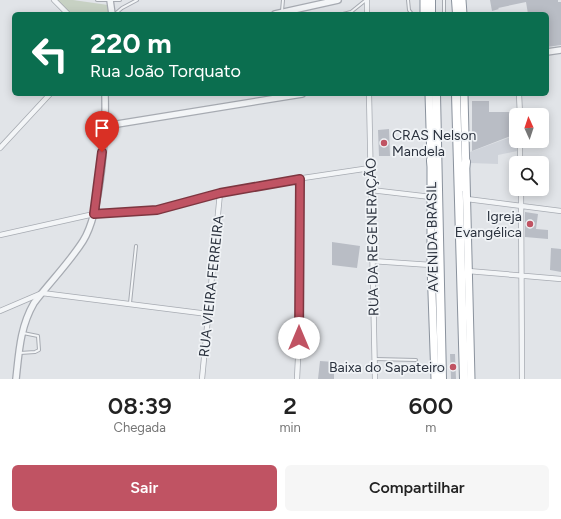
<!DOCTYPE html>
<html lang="pt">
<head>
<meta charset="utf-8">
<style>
	body { margin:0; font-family:Figtree,sans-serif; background:#f6f6f6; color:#222; height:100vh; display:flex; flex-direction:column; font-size:15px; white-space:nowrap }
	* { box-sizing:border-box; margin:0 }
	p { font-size:13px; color:#767676 }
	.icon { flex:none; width:22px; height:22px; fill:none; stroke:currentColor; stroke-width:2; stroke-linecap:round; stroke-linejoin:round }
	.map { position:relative; height:379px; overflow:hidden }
	.details { display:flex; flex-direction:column; background:#fff; flex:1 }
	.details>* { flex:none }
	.top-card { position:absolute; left:12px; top:12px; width:537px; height:84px; border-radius:6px; box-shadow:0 2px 10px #0003; background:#0b6e4f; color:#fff; overflow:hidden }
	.needle { width:26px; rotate:357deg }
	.controls { position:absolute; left:509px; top:108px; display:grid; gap:8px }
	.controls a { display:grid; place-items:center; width:40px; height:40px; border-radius:6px; background:#fff; box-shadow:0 2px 10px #0003; font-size:20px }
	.pin { position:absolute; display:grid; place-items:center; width:34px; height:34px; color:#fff; margin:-41px -17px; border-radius:50% 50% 50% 0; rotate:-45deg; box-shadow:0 0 4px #0007 }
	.pin .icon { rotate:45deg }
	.me { position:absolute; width:44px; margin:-22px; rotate:0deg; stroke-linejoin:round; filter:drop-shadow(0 0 3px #0008) }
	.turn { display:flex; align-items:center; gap:14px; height:84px; padding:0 12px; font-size:18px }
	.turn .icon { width:52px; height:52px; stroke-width:2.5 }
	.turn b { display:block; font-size:28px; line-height:34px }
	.eta { display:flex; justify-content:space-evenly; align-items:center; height:68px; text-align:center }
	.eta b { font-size:24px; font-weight:600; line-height:28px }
	.action { display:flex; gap:8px; margin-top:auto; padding:8px 12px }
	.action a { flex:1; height:46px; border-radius:6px; background:#c05363; color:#fff; font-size:16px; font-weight:600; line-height:46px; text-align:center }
	.action a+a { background:#f6f6f6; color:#222 }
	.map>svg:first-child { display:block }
	.built { fill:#cfd3da }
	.green { fill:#c7d1c3 }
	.building { fill:#b9bdc5 }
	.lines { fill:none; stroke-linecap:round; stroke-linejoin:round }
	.service-casing { stroke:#a7abb2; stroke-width:4 }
	.minor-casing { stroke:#a7abb2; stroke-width:6 }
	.tertiary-casing { stroke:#a7abb2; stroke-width:8 }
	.trunk-casing { stroke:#8a929d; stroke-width:9 }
	.motorway-casing { stroke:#8a929d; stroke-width:10 }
	.service { stroke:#f3f5f7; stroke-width:2 }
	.minor { stroke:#f3f5f7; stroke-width:4.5 }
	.tertiary { stroke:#f3f5f7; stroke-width:5.5 }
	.trunk { stroke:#fff; stroke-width:7 }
	.motorway { stroke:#fff; stroke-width:8 }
	.route-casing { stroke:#7d3640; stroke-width:10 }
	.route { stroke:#c05363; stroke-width:7 }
	.poi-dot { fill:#c05363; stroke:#f0f3f6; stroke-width:1.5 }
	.labels { text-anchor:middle; stroke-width:3.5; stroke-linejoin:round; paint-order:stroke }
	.poi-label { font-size:14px; fill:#2b323e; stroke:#f0f3f6; text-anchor:end }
	.street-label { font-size:14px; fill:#2b323e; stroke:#f0f3f6 }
</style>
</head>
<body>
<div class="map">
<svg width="561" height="379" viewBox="0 0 561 379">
	<rect width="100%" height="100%" fill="#e1e4e8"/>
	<!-- built -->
	<path class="built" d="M516,135L517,151L498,155V164L470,163V152Z"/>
	<!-- green -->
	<path class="green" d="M54,0H73L108,5L110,14H68Z"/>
	<!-- building -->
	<path class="building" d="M490,0H558V2H561V45L547,47V14H528L526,2L498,8L499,9L492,11Z
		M472,101H489V112H516V134L472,151Z
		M389,129L390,156H379L378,130Z
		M525,212L538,214L536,229L548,230V239L525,237Z
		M332,242L360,246L357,268L332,265Z
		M551,248L561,249V272L550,270Z
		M450,354H455L456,379H451Z
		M320,361L334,362V379H318Z"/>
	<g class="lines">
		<defs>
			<path id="service" d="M97,0H120
				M408,0L409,10L412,14
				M444,0V14
				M282,11L283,0
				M115,14L122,8L137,0
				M343,14L351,12L366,0
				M130,303L136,246
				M20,353L35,352L39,350L38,336L23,333
				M375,359L416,360"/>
			<path id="minor" d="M54,0L68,14
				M367,0V14
				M369,94L375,379
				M519,94L520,115
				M520,141V163
				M0,148L50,94
				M521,189L522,379
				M371,190L431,197
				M467,199L561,211
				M0,235L94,214L157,210L220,193L263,184L370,168
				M372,261L431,265
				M468,271L561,279
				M0,311L42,293L208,314
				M202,379L220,193
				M297,379L299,338L300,179"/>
			<path id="tertiary" d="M110,0L112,14
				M275,14L338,0
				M547,52L561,50
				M105,126L302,94
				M16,379C19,352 20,327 34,303C50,282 69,263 83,241C102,211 106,130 105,94"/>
			<path id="trunk" d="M424,0V14
				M462,0L463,14
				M429,94L431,161V265L435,379
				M464,94L471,379"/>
			<path id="motorway" d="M431,0V14
				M456,0L457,14
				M436,94L442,379
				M456,94L464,379
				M431,161L434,178
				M462,187L466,162"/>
		</defs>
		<!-- service casing -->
		<use href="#service" class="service-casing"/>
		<!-- minor casing -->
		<use href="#minor" class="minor-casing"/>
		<!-- tertiary casing -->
		<use href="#tertiary" class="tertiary-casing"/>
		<!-- trunk casing -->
		<use href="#trunk" class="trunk-casing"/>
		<!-- motorway casing -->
		<use href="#motorway" class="motorway-casing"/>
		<!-- service -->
		<use href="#service" class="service"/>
		<!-- minor -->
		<use href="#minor" class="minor"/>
		<!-- tertiary -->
		<use href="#tertiary" class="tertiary"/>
		<!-- trunk -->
		<use href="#trunk" class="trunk"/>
		<!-- motorway -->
		<use href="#motorway" class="motorway"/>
	</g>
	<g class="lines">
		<defs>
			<path id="route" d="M102,152L94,214L157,210L220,193L300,179L299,338"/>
		</defs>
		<!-- route casing -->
		<use href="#route" class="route-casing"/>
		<!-- route -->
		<use href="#route" class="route"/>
	</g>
	<!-- markers -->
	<g class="poi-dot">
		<circle cx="384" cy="143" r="4"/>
		<circle cx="530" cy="224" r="4"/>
		<circle cx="453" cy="367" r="4"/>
	</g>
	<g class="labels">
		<!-- poi labels -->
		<g class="poi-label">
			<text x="392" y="140" text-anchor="start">CRAS Nelson<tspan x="392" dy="16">Mandela</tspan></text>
			<text x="522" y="221">Igreja<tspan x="522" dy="16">Evangélica</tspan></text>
			<text x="445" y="372">Baixa do Sapateiro</text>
		</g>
		<!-- street labels -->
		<g class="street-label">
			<text transform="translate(372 237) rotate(-91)" y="5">RUA DA REGENERAÇÃO</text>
			<text transform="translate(432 237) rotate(-91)" y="5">AVENIDA BRASIL</text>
			<text transform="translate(211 286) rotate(-84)" y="5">RUA VIEIRA FERREIRA</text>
		</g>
	</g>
</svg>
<div class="controls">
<a><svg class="needle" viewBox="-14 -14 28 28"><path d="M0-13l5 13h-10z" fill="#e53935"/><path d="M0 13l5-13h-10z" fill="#767676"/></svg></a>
<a><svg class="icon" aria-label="search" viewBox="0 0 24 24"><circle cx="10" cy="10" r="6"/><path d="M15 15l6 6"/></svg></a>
</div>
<div class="pin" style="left:102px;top:152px;background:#d93025"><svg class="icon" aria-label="arrive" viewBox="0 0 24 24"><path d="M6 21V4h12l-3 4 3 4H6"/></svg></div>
<svg class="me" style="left:299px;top:338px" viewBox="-20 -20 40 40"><circle r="19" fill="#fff"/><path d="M0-13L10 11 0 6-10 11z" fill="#c05363"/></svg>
<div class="top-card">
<div class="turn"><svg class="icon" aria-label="left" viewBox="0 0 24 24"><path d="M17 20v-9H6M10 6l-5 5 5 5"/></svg><div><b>220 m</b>Rua João Torquato</div></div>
</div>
</div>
<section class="details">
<div class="eta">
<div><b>08:39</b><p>Chegada</p></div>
<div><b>2</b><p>min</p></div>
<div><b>600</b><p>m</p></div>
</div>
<div class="action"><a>Sair</a><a>Compartilhar</a></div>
</section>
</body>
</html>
